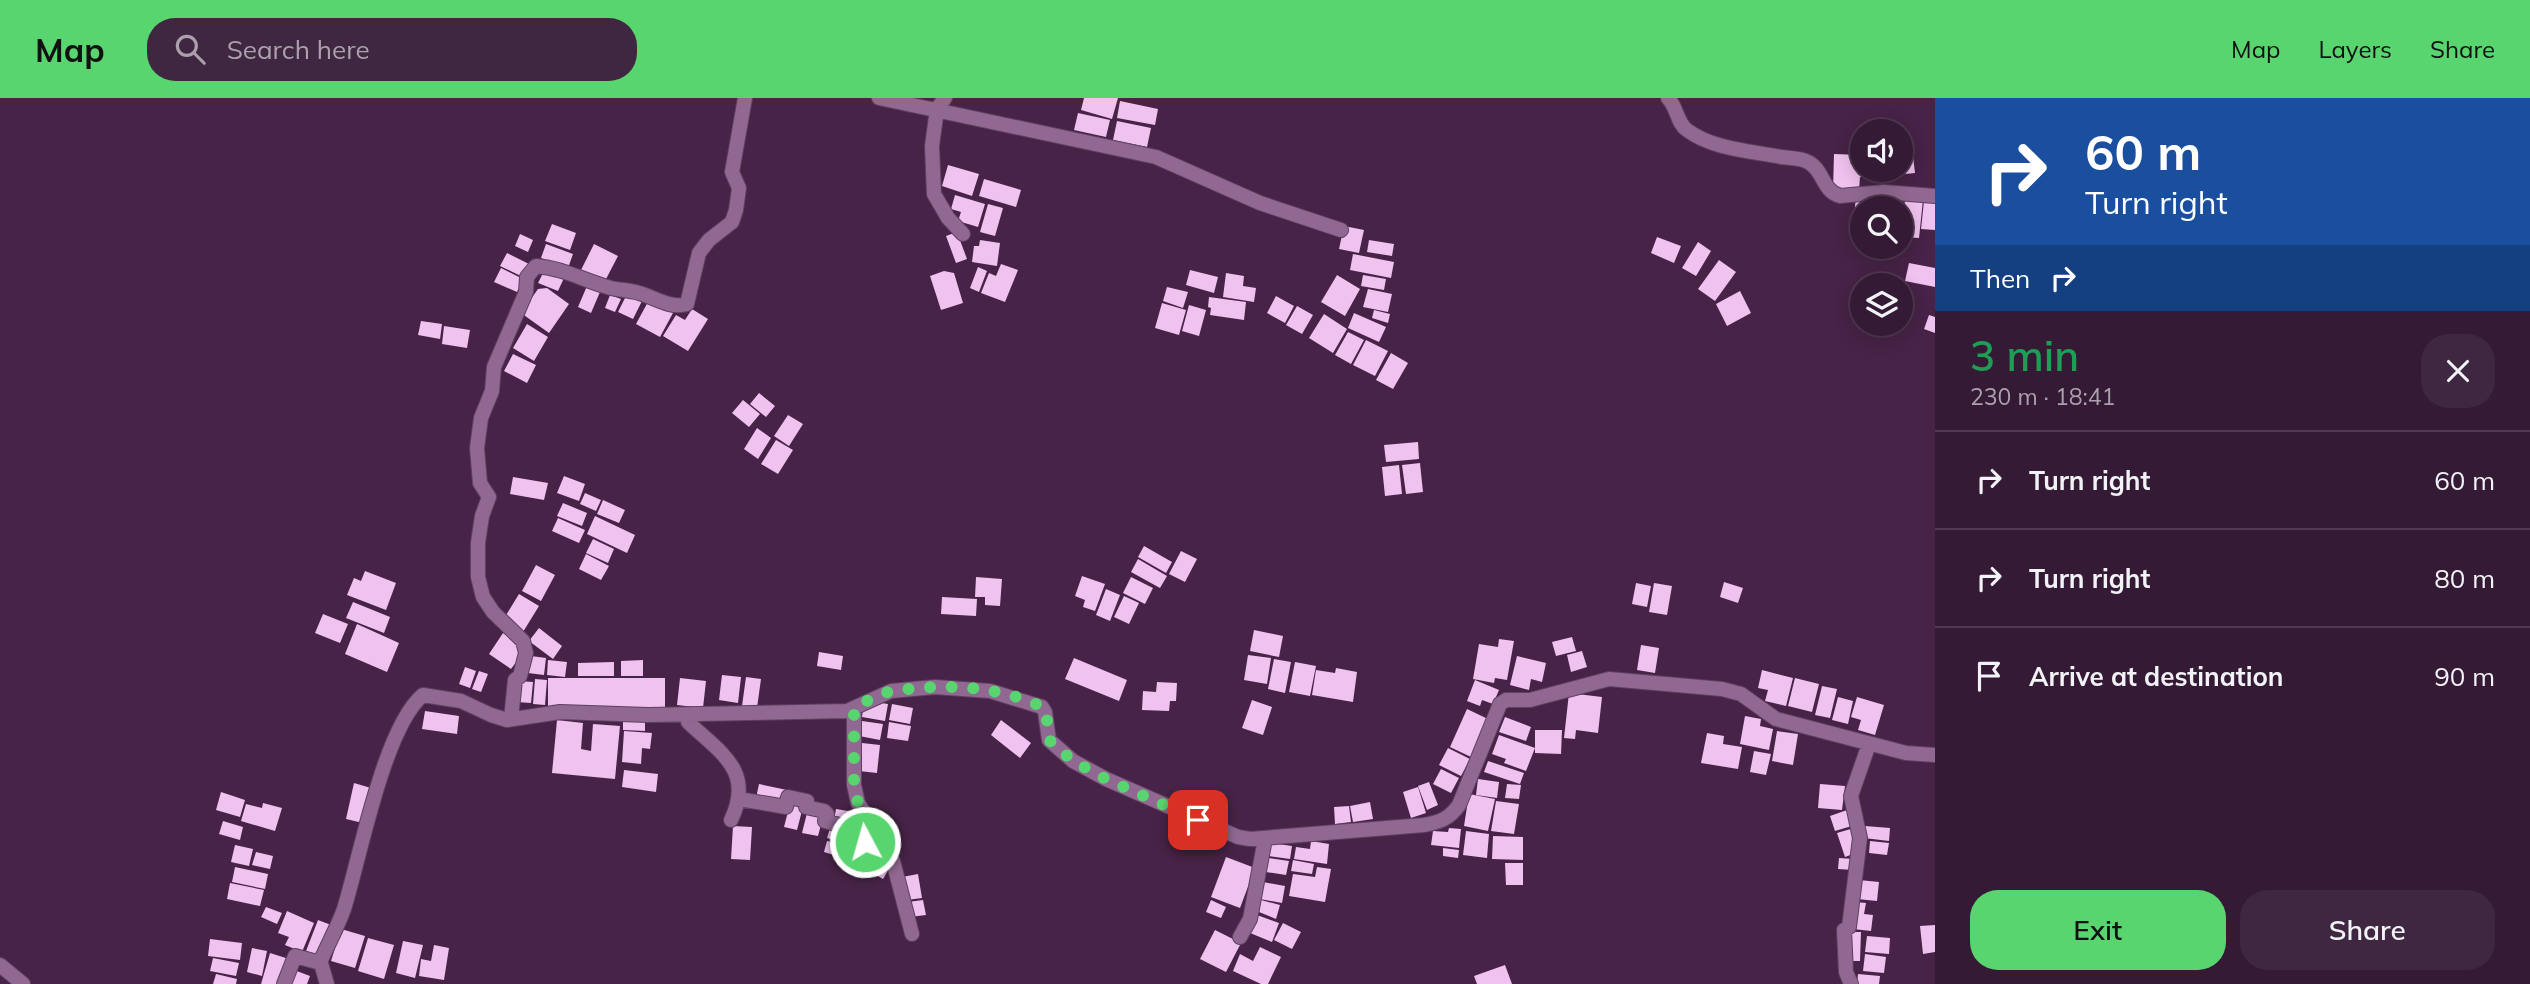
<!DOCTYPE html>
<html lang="en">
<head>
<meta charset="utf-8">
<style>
	body { margin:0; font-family:Mulish,sans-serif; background:#402741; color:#f1f3f6; height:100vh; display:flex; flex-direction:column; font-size:26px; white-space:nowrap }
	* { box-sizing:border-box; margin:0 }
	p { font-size:23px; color:#aaa1ad }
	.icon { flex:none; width:38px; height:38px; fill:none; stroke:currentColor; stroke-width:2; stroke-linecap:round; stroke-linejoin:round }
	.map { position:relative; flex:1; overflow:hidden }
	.drawer { display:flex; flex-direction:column; background:#351a35; width:595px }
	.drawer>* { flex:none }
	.guide { background:#1a4fa0; color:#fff; overflow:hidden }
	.fabs { position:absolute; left:1850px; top:21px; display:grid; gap:14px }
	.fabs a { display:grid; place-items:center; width:63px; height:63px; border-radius:50%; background:#351a35; box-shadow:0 4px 18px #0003,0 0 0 2px #4f3850; font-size:35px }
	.pin { position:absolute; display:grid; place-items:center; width:60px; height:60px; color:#fff; margin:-30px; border-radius:14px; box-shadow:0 4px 10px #0006 }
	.me { position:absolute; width:77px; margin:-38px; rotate:354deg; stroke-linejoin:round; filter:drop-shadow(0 0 5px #0008) }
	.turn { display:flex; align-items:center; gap:24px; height:147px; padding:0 35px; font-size:32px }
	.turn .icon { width:91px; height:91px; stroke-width:2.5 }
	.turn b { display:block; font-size:49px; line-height:60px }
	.then { display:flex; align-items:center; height:66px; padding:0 35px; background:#0003; gap:14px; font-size:26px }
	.round { display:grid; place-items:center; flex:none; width:74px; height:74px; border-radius:28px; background:#402741 }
	.overview { display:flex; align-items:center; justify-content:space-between; height:119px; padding:0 35px }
	h1 { font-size:42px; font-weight:600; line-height:52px; color:#1e9e55 }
	.action { display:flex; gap:14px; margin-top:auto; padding:14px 35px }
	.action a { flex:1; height:80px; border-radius:28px; background:#59d56f; color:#111; font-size:28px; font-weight:600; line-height:80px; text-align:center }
	.action a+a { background:#402741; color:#f1f3f6 }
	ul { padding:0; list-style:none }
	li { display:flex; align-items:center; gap:21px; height:98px; padding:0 35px; border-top:2px solid #4f3850 }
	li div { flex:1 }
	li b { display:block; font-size:26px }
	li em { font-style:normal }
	header { display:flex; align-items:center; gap:42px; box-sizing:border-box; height:98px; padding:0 35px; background:#59d56f; color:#111 }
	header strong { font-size:33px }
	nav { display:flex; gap:38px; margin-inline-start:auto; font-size:24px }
	.search { width:490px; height:63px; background:#402741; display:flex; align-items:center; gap:18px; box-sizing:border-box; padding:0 24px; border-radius:28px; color:#aaa1ad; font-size:26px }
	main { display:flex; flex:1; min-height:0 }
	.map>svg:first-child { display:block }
	.building { fill:#f0c2ef }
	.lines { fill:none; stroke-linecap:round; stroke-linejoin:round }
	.minor-casing { stroke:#5f4060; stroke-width:16 }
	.minor { stroke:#916891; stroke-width:14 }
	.route { stroke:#59d56f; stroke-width:12; stroke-dasharray:0 21.6 }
</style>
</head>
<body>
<header>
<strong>Map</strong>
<div class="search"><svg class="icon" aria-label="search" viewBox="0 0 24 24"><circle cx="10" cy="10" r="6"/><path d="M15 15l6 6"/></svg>Search here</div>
<nav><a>Map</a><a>Layers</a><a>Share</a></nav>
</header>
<main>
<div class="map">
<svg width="1935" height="886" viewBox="0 0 1935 886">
	<rect width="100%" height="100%" fill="#472347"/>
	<!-- building -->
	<path class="building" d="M1084,0H1118L1112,21L1081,12Z
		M1120,3L1158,11L1155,27L1117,20Z
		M1078,15L1110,22L1106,39L1074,32Z
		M1117,23L1151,30L1147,49L1113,42Z
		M1912,49L1915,75L1877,79L1876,72H1900V50Z
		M1834,56L1862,57V72H1870V79H1860L1859,92L1833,91Z
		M948,67L979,76L972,98L942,88Z
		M984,81L1021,92L1016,109L979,98Z
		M955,97L985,106L978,129L958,123L961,114L951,111Z
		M1856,98L1879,100L1878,110H1862V120L1854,119Z
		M1905,101L1923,102L1919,140L1902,139Z
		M1882,102L1903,104L1902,110H1882Z
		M1924,103L1935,104V132L1921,131Z
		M988,106L1003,110L995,138L980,134Z
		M552,126L576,135L570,152L545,143Z
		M1344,128L1364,132L1359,155L1339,151Z
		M957,134L967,161L956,165L946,138Z
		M520,136L533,142L528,154L515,148Z
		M1657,139L1681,148L1674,165L1651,155Z
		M980,142L1000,145L997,168L972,164L974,148H979Z
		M1369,142L1394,146L1392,158L1367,154Z
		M1698,144L1711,153L1696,178L1682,170Z
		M546,146L573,156L568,170L541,160Z
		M594,146L618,158L605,183L581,172Z
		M507,155L529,166L523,179L500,168Z
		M1353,156L1394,164L1391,180L1350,172Z
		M1719,162L1736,174L1715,203L1698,191Z
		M1909,165L1935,170V189L1905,183Z
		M1001,166L1018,172L1005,204L981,195L989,175L996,178Z
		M978,169L987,173L979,194L970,190Z
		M501,170L523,181L517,194L494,184Z
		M545,171L564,180L558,193L538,185Z
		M1190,172L1218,179L1214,195L1186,187Z
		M944,173L954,175L963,205L941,212L930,178Z
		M1226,175L1244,178L1243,188L1256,190L1254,204L1223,199Z
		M1337,177L1360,191L1345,218L1321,204Z
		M1363,177L1386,181L1384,192L1361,188Z
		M587,188L600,194L591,215L578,209Z
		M1167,189L1188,194L1183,210L1163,203Z
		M547,190L569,206L549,235L521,215L538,191Z
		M1368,191L1392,196L1388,214L1363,209Z
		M1740,193L1751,215L1727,228L1716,206Z
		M627,196L642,203L633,221L618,214Z
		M610,197L621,201L615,214L605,210Z
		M1276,198L1294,208L1285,225L1267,215Z
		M1209,199L1246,204L1244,222L1210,217L1211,210L1208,209Z
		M649,202L673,215L660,239L636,226Z
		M1162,205L1186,212L1179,237L1155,230Z
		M1189,207L1206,212L1199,238L1182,233Z
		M1297,208L1313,217L1302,236L1286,227Z
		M692,211L708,221L688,253L663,238L676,217L685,222Z
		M1374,212L1390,216L1388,225L1372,220Z
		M1354,215L1386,229L1379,244L1348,230Z
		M1324,216L1347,231L1333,255L1309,240Z
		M1929,217L1935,219V235L1924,231Z
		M421,223L442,226L440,241L418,237Z
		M527,226L548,239L534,263L513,250Z
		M444,228L470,232L467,250L442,246Z
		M1348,234L1364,242L1351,266L1335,257Z
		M1366,242L1388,253L1375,278L1353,267Z
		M1391,255L1408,265L1393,291L1376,282Z
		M513,256L536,267L527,285L504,273Z
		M759,295L775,308L766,319L750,306Z
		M743,302L760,316L749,329L732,315Z
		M788,317L803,326L789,348L774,338Z
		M757,330L771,340L758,361L744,351Z
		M776,342L793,352L778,376L761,366Z
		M1418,344L1419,361L1386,364L1384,347Z
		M1420,365L1423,394L1406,396L1402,367Z
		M1399,367L1402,396L1385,398L1382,369Z
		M564,378L585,386L579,403L557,395Z
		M513,379L548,385L544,402L510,396Z
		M585,395L601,402L596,413L580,406Z
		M603,402L625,412L619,425L597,416Z
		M563,405L587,415L582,428L557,418Z
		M595,418L635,437L627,455L587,436Z
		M558,420L585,432L579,445L552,433Z
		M593,441L614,451L608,465L586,455Z
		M1144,448L1172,464L1166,475L1138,459Z
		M1181,453L1197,461L1185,484L1169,476Z
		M586,456L609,468L601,482L579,471Z
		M1138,461L1167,478L1160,490L1131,474Z
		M536,467L555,477L541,503L522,493Z
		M365,473L396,485L386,512L347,497L354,480L361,483Z
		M1082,478L1105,486L1095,513L1083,509L1085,502L1075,498Z
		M976,479L1002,481L1000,508L985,507V499H975Z
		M1131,479L1153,490L1145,506L1123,495Z
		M1724,484L1743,490L1738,505L1720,499Z
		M1636,485L1651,488L1647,509L1632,506Z
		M1654,485L1672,488L1667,517L1649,514Z
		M1106,491L1120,497L1110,523L1096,517Z
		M519,496L539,508L523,534L503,522Z
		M1124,498L1139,505L1129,526L1114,519Z
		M942,499L977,501L976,518L941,516Z
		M353,504L390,519L384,535L346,520Z
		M323,516L348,526L340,545L315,535Z
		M357,526L399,545L387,574L345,556Z
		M539,530L562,548L553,561L529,543Z
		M1254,532L1283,538L1279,559L1250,553Z
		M503,535L521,547L523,555L511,571L489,556Z
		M1572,539L1576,553L1556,558L1552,544Z
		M1499,541L1514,543L1507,582L1495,580L1494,585L1473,581L1479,546L1498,549Z
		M1641,547L1659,550L1655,575L1637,572Z
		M1582,553L1587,569L1571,574L1567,557Z
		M819,554L843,558L841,572L817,568Z
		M1248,557L1271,560L1267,586L1244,582Z
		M531,558L546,560L544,577L528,575Z
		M1517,558L1546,565L1542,584L1531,581L1529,592L1510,587Z
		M1074,560L1127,582L1119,603L1065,581Z
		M1274,561L1291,564L1285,595L1268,591Z
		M548,562L567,564L565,579L547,577Z
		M643,562V578H621V563Z
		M614,564V578H578V565Z
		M1295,564L1316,568L1310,598L1289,594Z
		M465,569L476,573L470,590L459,586Z
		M1336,570L1357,574L1353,604L1312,597L1316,572L1335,575Z
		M1762,572L1793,580L1786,608L1765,603L1768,592L1758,590Z
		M479,573L488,576L481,594L472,591Z
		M722,577L741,579L738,605L719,602Z
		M746,579L761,581L757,610L742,608Z
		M548,580H665V609L548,610Z
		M680,580L706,583L703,610L677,607Z
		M1795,580L1819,586L1812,614L1788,608Z
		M535,581L547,582L545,607L533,606Z
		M1475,582L1499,592L1493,606L1482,602L1480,608L1467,603Z
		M519,583L533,584L531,605L517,604Z
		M1157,584L1177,585L1176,603H1170L1169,613L1142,612L1143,593L1156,594Z
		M1822,588L1837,591L1830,620L1815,617Z
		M1569,595L1602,599L1598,635L1576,632L1575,641L1564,640Z
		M1838,599L1853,603L1848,626L1832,622Z
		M1857,599L1884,607L1875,637L1858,632L1861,622L1851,619Z
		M1252,602L1272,609L1263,637L1242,630Z
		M875,604L888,606L885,623L862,619L863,611Z
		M892,606L913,610L910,626L889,622Z
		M1467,611L1488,621L1471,659L1450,649Z
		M425,613L459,618L457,636L422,631Z
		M1745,618L1761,621L1760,628L1773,631L1769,652L1740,646Z
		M1505,619L1531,629L1526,643L1499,634Z
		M557,622L583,625L581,651L591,653L593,626L620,628L615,681L552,675Z
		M623,622L645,623V633L623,632Z
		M1001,622L1031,645L1020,660L991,637Z
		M862,623L883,626L880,642L859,638Z
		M889,624L911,628L908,643L887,640Z
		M1535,632H1562L1561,656L1535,655Z
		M624,633L652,635L650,651L642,650L641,666L622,664Z
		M1777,633L1798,636L1793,667L1772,663Z
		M1707,635L1724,638L1723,646L1742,649L1738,671L1701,665Z
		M1499,637L1535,650L1526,673L1504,665L1506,661L1492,656Z
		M862,645L880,647L877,675L859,673Z
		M1448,650L1470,661L1461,678L1439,667Z
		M1754,653L1771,656L1766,677L1750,674Z
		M1488,663L1524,675L1520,686L1484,674Z
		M1441,671L1459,680L1451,695L1433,686Z
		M624,672L658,676L656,694L622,689Z
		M1478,681L1499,684L1497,700L1476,697Z
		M1429,684L1438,707L1427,712L1418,688Z
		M354,685L371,690L363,725L346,721Z
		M759,686L787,692L783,707L756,700Z
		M1507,686L1521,687L1519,701L1505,700Z
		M1820,686L1845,688L1842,712L1818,710Z
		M1418,689L1426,715L1411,720L1403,694Z
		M221,694L245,702L240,719L216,712Z
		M1469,696L1495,701L1488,733L1464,728Z
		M791,702L804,705L797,732L784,729Z
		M1496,703L1519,706L1514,736L1491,733Z
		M1370,704L1373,721L1353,724L1350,708Z
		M263,705L282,710L275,733L241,723L246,706L262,710Z
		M1349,708L1351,724L1335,726L1334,709Z
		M808,711L824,715L818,738L802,735Z
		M836,711L860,715L858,728L834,723Z
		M1850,711L1855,727L1835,733L1830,718Z
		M223,723L243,729L240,742L219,736Z
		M831,727L857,735L854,748L827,740Z
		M733,728L752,729L750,762L731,761Z
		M1865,728L1890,730L1889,743L1864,740Z
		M1449,730L1461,731L1459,750L1431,747L1433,733L1448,734Z
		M1854,730L1858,743L1852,745L1856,755L1845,759L1837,735Z
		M1466,733L1489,736L1487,760L1463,757Z
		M1493,738L1523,739V762L1492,761Z
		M827,743L840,746L837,758L824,754Z
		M1311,743L1329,746L1327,766L1294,761L1296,749L1310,751Z
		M1870,743L1889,745L1887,757L1869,755Z
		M1271,745L1292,748L1290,761L1269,758Z
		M235,747L253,751L249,768L231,764Z
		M842,748L855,751L852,762L839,759Z
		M1443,750L1459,752L1458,760L1443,758Z
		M256,754L273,758L270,771L252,767Z
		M868,757L890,769L883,781L862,769Z
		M1226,759L1255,770L1240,810L1211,799Z
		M1268,760L1289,763L1286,777L1266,774Z
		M1839,760L1853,761V772L1838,771Z
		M1293,762L1314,766L1312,776L1291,773Z
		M1505,765H1523V787H1506Z
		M235,769L268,776L265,791L232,784Z
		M1317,769L1331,771L1325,804L1289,798L1293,776L1315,779Z
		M918,776L922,800L907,802L902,779Z
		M1859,782L1879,784L1877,803L1857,801Z
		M1263,784L1285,788L1282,805L1260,801Z
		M230,785L264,792L260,808L227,801Z
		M923,802L926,817L910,819L908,804Z
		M1211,802L1226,809L1221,820L1206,814Z
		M1261,802L1280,807L1276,821L1259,814Z
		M1856,804L1866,805L1864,816L1873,817L1871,833L1853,831Z
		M266,809L282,815L277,826L261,819Z
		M287,813L314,825L302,854L285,847L289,839L278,835Z
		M1257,817L1279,825L1272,844L1250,835Z
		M318,822L331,827L319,858L306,853Z
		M1283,825L1301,834L1292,851L1274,842Z
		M1935,827V854L1923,856L1920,828Z
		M341,831L365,838L355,870L331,863Z
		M1215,832L1241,845L1226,874L1200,861Z
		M1848,834H1861L1860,863H1847Z
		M1867,838L1890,840L1889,856L1865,854Z
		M368,840L394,847L384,881L358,873Z
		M210,841L242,845L240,862L208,858Z
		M403,843L423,847L415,880L396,875Z
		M434,847L449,850L444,882L419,878L421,861L431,863Z
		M1260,849L1281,859L1268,886H1261L1233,873L1240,856L1253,863Z
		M252,850L267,853L262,878L247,874Z
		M270,855L289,861L281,886H261Z
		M1865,856L1886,859L1884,875L1863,873Z
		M213,860L239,865L236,878L210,873Z
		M1505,867L1512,886H1477L1474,878Z
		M294,872L310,878L307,886H288Z
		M216,876L237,881L236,886H213Z
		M1858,876L1880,878L1879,886H1857Z"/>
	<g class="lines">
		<defs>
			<path id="minor" d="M879,0L1156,59L1260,105L1341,132
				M945,0L937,11L932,48L934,96L948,120L963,136
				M1668,0C1677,9 1677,25 1687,32C1712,51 1751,53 1781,59C1789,60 1801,60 1808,64C1824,72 1822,93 1840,98L1884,94L1935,98
				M854,611V687L858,705L865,716V745L868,751L893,763L912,836
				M687,617L688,624C719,654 755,672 731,722
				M511,621L515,582L520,578L526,555L523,543L493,514L483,499L478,479V445L482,418L489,399L480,385L477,350L481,320L492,293L494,269L526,194L527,179L536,168C563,170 585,183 611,190C620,192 630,192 639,195C654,199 670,211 687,206L699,155L709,142L732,124L736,112L739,90L732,74L745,0
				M739,701L786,709L788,699L807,703L806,709L824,713L827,716L825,723L864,734
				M1240,839L1250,821L1265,741
				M320,862L327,886
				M0,867L23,886
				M284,886L295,858L317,864L322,860C329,844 338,828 344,811C360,760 384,629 423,597L461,603L491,617L507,622L560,614L648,617L847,613L891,593L935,589L990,593L1042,609L1045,614L1049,642L1073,663L1106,681L1238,739L1250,741L1424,727C1440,724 1449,721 1459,707L1500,606L1506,602H1530L1609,581L1722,591L1741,596L1776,621L1906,655L1935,657
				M1851,886L1846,874L1844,832L1849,829L1860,740L1851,698L1869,646"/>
		</defs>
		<!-- minor casing -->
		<use href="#minor" class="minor-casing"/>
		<!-- minor -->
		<use href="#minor" class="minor"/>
	</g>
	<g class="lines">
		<!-- route -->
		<path class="route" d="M865,744V716L858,705L854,687V611C866,603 879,595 894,593C936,586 988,587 1028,603C1033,605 1040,607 1043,610C1050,618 1045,633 1049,642L1073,663L1106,681L1198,722"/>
	</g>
</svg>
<div class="fabs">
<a><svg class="icon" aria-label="sound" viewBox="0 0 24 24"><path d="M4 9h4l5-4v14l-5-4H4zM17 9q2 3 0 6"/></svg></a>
<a><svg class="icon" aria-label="search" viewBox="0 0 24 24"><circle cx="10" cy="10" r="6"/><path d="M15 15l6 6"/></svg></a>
<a><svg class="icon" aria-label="layers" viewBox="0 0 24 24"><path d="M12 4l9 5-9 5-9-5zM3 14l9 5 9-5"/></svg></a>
</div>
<div class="pin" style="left:1198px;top:722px;background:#d93025"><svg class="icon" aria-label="arrive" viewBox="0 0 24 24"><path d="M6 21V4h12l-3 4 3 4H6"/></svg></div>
<svg class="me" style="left:865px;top:744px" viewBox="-20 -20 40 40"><circle r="17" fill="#59d56f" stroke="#fff" stroke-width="3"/><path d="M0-11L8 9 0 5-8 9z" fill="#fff"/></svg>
</div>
<section class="drawer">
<div class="guide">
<div class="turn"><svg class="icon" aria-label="right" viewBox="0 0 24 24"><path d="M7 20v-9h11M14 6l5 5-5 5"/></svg><div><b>60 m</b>Turn right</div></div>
<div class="then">Then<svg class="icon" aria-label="right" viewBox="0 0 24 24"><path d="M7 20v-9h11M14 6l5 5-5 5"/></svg></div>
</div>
<div class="overview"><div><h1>3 min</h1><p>230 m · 18:41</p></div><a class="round"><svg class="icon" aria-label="close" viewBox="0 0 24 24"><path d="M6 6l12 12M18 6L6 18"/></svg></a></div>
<ul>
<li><svg class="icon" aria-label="right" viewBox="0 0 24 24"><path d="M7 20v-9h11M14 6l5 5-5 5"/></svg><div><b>Turn right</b></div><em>60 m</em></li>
<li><svg class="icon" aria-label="right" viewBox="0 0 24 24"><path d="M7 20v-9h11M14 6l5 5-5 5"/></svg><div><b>Turn right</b></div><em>80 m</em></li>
<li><svg class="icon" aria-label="arrive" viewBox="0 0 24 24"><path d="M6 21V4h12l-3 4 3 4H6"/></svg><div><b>Arrive at destination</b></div><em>90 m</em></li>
</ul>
<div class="action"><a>Exit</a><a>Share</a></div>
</section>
</main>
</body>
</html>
